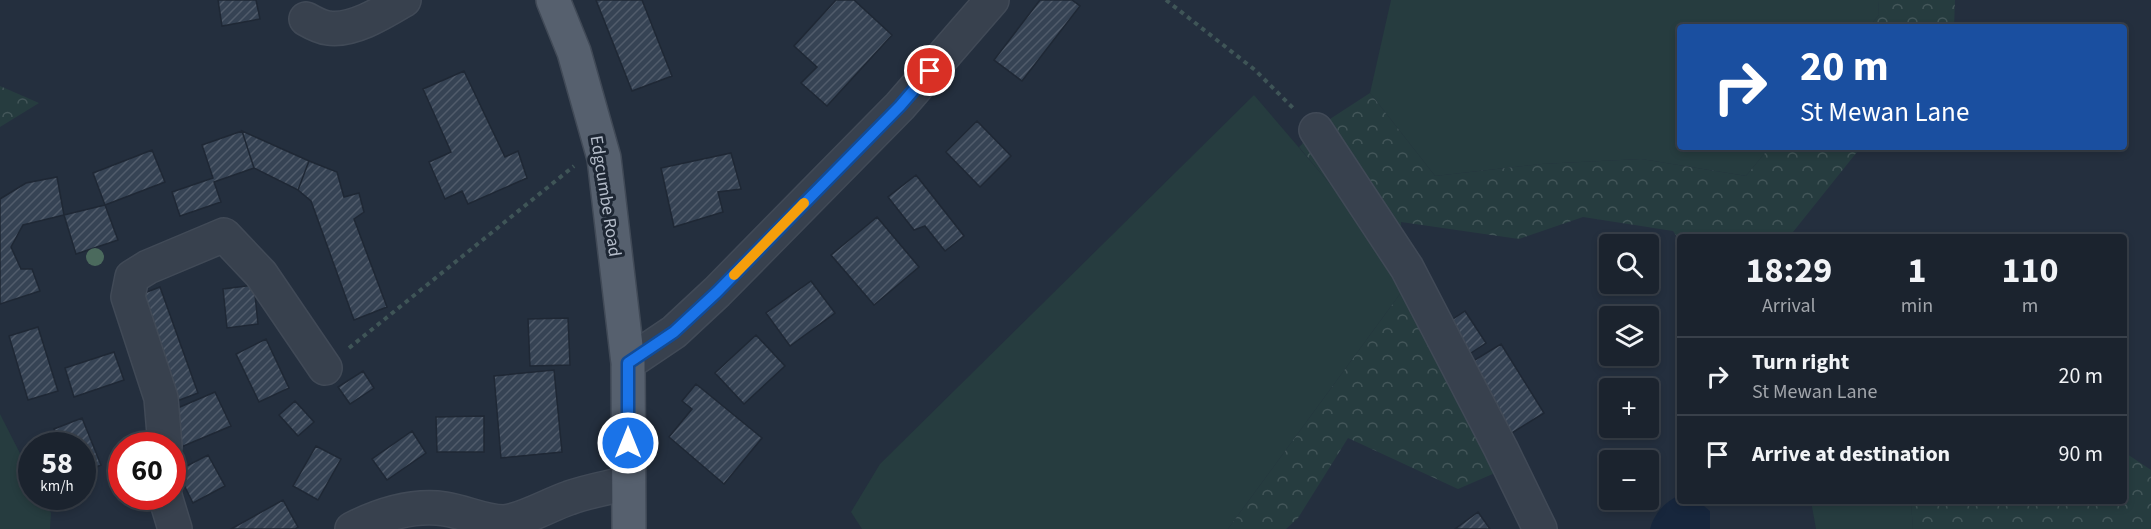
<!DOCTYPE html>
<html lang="en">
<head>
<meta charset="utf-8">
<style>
	body { margin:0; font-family:"Source Sans 3",sans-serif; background:#282f3a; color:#f1f3f6; height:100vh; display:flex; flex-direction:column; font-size:22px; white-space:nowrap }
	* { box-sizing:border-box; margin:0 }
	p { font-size:20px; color:#a0a4aa }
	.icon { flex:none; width:33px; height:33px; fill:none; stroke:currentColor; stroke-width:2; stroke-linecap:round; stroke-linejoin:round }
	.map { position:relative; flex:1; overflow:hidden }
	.sheet { position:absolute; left:1677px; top:234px; width:450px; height:270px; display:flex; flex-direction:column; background:#1b232e; border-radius:6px; box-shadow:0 3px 9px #0003,0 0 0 2px #39404a }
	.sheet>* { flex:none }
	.banner { position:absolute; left:1677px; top:24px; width:450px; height:126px; border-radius:6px; box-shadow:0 3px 9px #0003,0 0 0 2px #39404a; background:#1a4fa0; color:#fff; overflow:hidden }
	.controls { position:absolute; left:1599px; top:234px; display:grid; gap:12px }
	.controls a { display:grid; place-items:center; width:60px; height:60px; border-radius:6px; background:#1b232e; box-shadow:0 3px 9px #0003,0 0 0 2px #39404a; font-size:30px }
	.speed { position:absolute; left:18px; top:432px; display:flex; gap:12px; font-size:30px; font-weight:700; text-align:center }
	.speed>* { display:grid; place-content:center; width:78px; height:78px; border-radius:50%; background:#1b232e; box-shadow:0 3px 9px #0003,0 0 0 2px #39404a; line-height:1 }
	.speed small { font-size:15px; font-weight:400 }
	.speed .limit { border:9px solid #d22; background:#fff; color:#111 }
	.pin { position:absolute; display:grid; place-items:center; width:51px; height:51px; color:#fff; margin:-26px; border:3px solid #fff; border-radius:50%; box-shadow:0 2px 6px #0007 }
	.me { position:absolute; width:66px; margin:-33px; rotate:0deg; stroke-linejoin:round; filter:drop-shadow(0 0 4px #0008) }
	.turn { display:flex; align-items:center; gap:21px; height:126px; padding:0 24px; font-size:27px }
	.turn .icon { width:78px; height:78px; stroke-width:2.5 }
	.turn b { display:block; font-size:42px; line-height:51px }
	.eta { display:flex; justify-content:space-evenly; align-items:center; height:102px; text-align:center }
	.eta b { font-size:36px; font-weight:700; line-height:42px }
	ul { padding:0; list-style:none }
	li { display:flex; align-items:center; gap:18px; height:78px; padding:0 24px; border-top:2px solid #39404a }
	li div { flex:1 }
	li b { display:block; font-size:22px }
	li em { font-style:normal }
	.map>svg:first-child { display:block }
	.grass { fill:#263c3f }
	.forest { fill:url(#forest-crowns) }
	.water { fill:#17263c }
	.building { fill:url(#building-hatch); stroke:#1f2835; stroke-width:1.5 }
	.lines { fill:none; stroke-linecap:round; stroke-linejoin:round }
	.minor-casing { stroke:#414a57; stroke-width:36 }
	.major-casing { stroke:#414a57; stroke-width:36 }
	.path { stroke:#3f5557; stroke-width:4; stroke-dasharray:4.5 4.5; stroke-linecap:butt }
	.minor { stroke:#38414e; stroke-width:33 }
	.major { stroke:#56606e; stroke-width:33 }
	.tree { fill:#4b6a5d }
	.route-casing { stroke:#114b97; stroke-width:15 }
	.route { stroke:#1a73e8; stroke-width:10 }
	.slow { stroke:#f59e0b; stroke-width:10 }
	.labels { text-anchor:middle; stroke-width:6; stroke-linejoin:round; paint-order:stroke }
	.street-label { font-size:18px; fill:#b4bcc9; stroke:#1d2633 }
</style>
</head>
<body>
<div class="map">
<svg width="2151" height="529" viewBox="0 0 2151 529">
	<defs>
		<pattern id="forest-crowns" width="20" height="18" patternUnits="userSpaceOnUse" patternTransform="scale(1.5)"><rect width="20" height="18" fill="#263c3f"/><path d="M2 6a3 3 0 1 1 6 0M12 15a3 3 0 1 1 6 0" fill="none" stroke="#435659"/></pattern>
		<pattern id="building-hatch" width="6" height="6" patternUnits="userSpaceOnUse" patternTransform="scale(1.5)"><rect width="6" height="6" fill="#364354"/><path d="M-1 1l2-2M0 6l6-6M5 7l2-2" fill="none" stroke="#515c6b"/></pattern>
	</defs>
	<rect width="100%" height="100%" fill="#242f3e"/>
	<!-- grass -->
	<path class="grass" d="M1391,0H1878L1879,15L1869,27H1680V147H1770L1746,176L1641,159L1542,164L1435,176L1370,93Z
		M1254,95L1331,185L1403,290L1228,529H862L851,512L880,464Z
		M0,414L31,475L32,496L42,497L51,513L50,529H0Z
		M1811,501H1911L1913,529H1816Z"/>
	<!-- forest -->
	<path class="forest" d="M1878,0H1955L1954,27H1869L1879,15Z
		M0,86L39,103L0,127Z
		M1370,93L1435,176L1542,164L1641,159L1746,176L1770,147H1861L1789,237H1680V241L1673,231L1583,217L1519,239L1401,222L1403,290L1495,473L1458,489L1348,438L1298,518L1286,529H1228L1403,290L1331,185L1299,147L1330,119Z
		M2124,452L2151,470V529H1913L1911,501H2124Z"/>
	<!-- water -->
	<path class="water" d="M1680,495V501H1698L1710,511V529H1650C1654,513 1666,501 1680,495Z"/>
	<!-- building -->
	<path class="building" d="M218,0H256L260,19L222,26Z
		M596,0H642L672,76L632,91Z
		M836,0H854L892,35L827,106L801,83L817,67L794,46Z
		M1040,0H1072L1080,6L1022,81L994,60Z
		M464,71L505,157L518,151L527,178L468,204L462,191L445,199L429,162L451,152L423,89Z
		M977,121L1011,156L980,187L946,152Z
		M242,131L254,168L214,182L221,202L180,216L172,192L213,178L202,145Z
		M242,131L309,161L298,190L254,168Z
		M152,150L165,182L105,205L93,173Z
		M731,153L741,189L718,192L723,212L674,227L661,168Z
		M309,161L337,172L344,197L359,193L364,212L354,219L387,307L354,320L311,201L298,190Z
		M916,175L964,236L945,251L925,226L914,230L888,197Z
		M57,177L64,215L23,225L11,247L21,269H32L40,291L0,304V199L26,183Z
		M105,205L118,240L76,254L64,215Z
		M877,217L919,267L874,305L831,255Z
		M811,281L835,313L790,346L766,313Z
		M254,285L258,324L227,328L223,289Z
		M160,287L198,393L177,401L139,295Z
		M1465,311L1486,343L1462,359L1441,327Z
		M568,318L570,365L530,366L528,319Z
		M38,327L58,391L28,400L9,336Z
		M756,335L785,366L744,404L715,373Z
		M266,339L289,388L259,402L236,354Z
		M1501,344L1544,413L1507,436L1465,366Z
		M114,352L124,380L74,397L65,368Z
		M554,370L562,452L501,458L494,376Z
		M363,371L374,388L350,404L338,387Z
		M696,384L762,438L724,484L669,437L692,409L682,401Z
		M215,392L231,426L181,447L166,413Z
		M295,401L314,422L298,436L279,415Z
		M484,416V452H437L436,417Z
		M82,418L101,465L82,473V446H61L54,429Z
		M412,431L426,453L387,480L372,459Z
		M316,446L341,459L318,500L293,486Z
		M208,455L225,486L193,503L177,471Z
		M283,500L298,527L295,529H231Z
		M1478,512L1490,529H1455Z"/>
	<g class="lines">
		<defs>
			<path id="minor" d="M306,19C313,23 320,27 328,28C352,32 384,12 404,0
				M1316,130L1407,268L1501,449L1540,529
				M628,363L674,332L717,292L900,106L992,0
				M165,446L161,398L128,297L132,277L148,267L224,235L261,274L325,368
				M165,496L175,529
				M352,529C380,515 412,504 445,509C465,512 484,522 504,522C521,521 551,504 569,498C588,491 608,488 627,483"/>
			<path id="major" d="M553,0L574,52L604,158L628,363L629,529"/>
		</defs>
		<!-- minor casing -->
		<use href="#minor" class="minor-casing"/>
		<!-- major casing -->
		<use href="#major" class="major-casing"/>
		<!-- path -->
		<path class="path" d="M1166,0L1255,70L1294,109
			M349,348L574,166"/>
		<!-- minor -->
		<use href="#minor" class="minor"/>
		<!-- major -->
		<use href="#major" class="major"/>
	</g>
	<!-- trees -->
	<circle class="tree" cx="95" cy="257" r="9"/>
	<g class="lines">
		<defs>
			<path id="route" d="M628,443V363L674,332L717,292L900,106L930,71"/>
		</defs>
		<!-- route casing -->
		<use href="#route" class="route-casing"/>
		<!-- route -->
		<use href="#route" class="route"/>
		<!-- slow -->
		<path class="slow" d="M734,275L804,203"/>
	</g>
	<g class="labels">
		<!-- street labels -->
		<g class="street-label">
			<text transform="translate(606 196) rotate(81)" y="6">Edgcumbe Road</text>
		</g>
	</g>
</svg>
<div class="controls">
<a><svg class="icon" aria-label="search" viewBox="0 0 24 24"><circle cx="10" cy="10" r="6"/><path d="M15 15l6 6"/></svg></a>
<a><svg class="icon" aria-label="layers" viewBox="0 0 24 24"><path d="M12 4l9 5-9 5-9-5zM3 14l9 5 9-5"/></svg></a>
<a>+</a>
<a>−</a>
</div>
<div class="speed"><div>58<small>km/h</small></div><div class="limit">60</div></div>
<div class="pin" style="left:930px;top:71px;background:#d93025"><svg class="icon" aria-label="arrive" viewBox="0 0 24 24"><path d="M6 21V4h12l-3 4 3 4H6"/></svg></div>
<svg class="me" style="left:628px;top:443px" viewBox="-20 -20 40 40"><circle r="17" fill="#1a73e8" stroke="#fff" stroke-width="3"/><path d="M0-11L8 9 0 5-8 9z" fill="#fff"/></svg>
<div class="banner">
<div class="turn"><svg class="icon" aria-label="right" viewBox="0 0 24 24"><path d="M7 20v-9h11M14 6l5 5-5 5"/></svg><div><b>20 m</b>St Mewan Lane</div></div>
</div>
<section class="sheet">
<div class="eta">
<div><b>18:29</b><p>Arrival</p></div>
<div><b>1</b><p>min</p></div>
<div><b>110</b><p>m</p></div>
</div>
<ul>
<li><svg class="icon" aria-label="right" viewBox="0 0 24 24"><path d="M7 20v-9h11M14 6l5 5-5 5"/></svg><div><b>Turn right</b><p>St Mewan Lane</p></div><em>20 m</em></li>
<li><svg class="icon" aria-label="arrive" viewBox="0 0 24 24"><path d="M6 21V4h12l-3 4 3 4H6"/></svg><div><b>Arrive at destination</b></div><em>90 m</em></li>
</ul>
</section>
</div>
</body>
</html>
